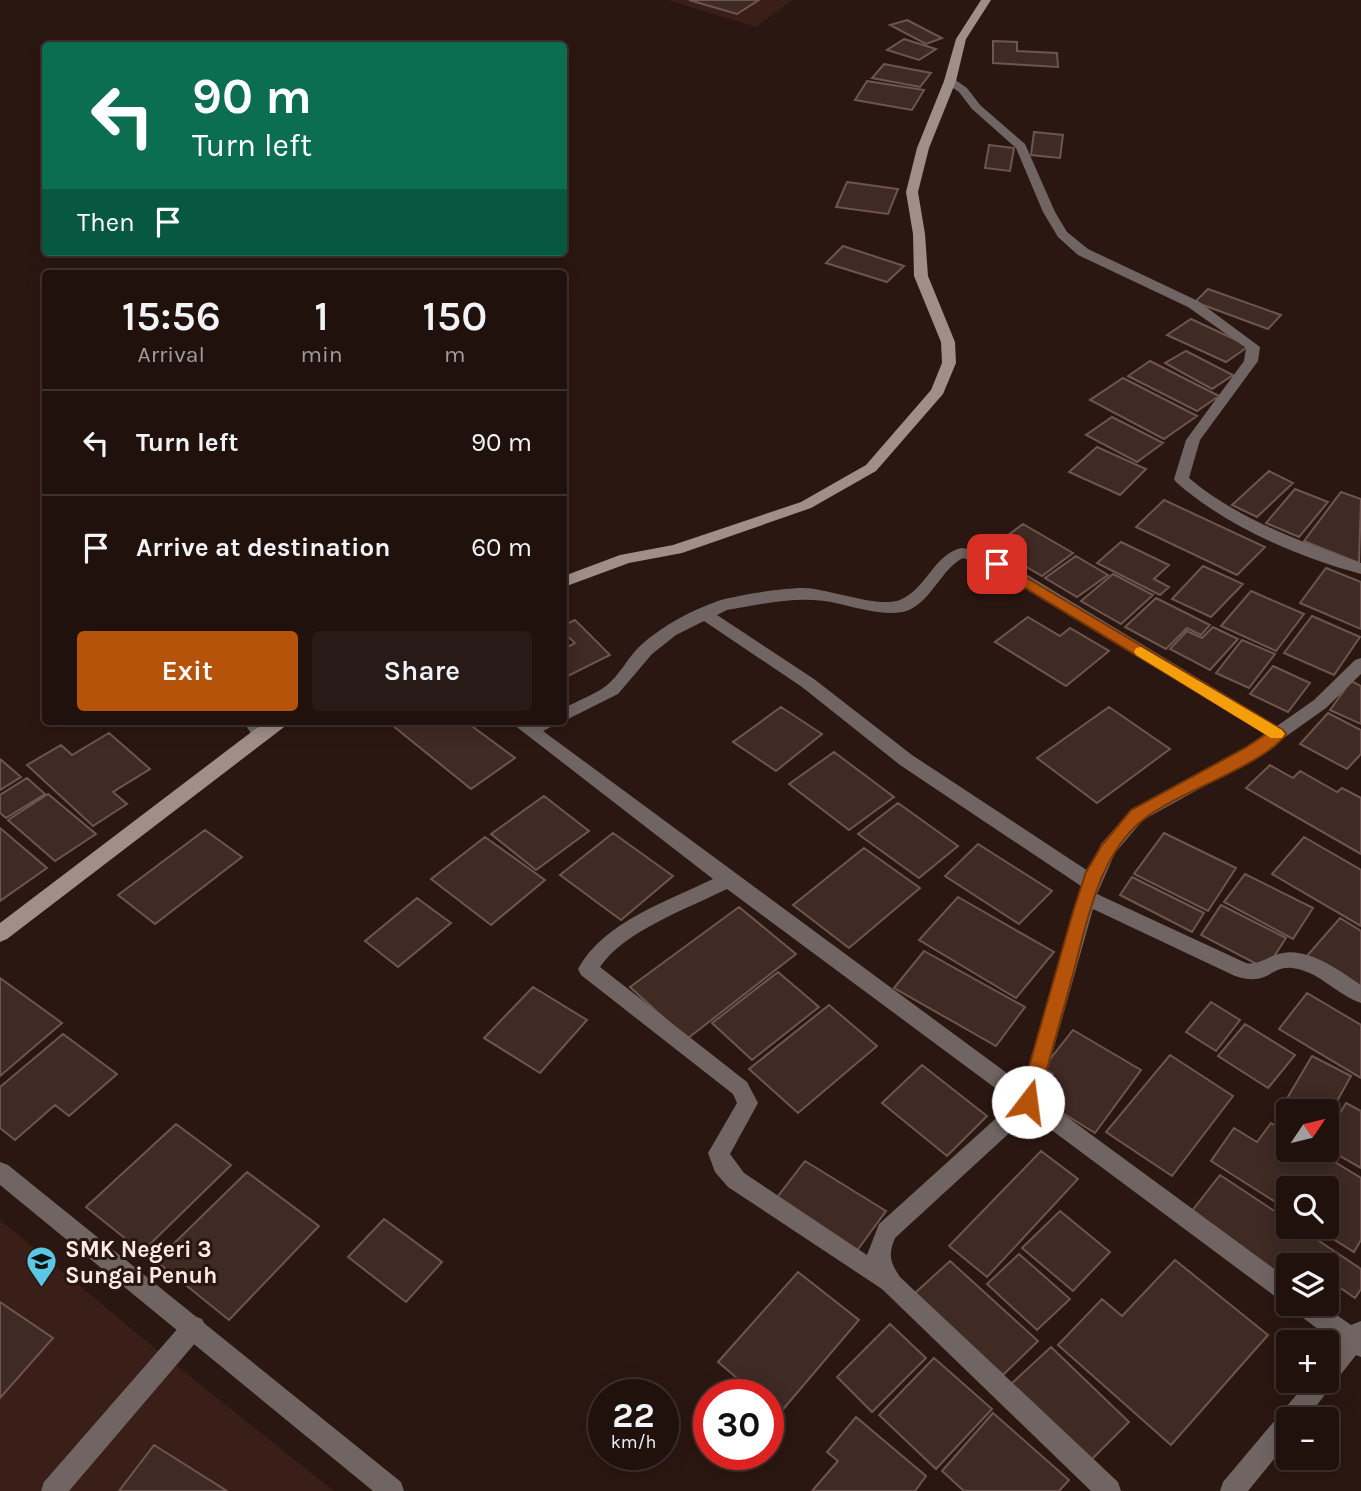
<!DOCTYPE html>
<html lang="en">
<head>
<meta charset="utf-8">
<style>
	body { margin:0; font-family:Karla,sans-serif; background:#281a16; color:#f1f3f6; height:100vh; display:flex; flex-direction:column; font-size:26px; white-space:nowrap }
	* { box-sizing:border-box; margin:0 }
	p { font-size:23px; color:#a29d9d }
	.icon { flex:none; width:38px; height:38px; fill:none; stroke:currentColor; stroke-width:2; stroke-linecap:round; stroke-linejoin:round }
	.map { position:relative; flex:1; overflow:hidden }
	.side { position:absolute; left:42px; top:270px; width:525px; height:455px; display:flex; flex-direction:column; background:#20110d; border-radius:7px; box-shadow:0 4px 18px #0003,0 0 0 2px #3d312e }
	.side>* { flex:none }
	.top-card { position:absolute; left:42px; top:42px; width:525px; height:214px; border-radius:7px; box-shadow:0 4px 18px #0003,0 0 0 2px #3d312e; background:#0b6e4f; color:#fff; overflow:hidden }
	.needle { width:46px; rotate:55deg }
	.buttons { position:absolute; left:1276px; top:1099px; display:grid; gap:14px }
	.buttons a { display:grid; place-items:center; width:63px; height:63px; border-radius:7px; background:#20110d; box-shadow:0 4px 18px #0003,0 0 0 2px #3d312e; font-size:35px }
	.speed { position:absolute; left:588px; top:1379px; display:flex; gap:14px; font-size:35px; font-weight:700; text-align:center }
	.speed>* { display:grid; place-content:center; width:91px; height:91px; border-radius:50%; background:#20110d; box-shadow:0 4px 18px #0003,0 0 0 2px #3d312e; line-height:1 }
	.speed small { font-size:18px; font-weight:400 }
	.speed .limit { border:10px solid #d22; background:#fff; color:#111 }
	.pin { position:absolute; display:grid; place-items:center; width:60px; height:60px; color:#fff; margin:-30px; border-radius:14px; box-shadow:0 4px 10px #0006 }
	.me { position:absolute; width:77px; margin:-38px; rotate:15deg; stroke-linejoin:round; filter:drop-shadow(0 0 5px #0008) }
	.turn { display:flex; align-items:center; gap:24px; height:147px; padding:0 35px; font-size:32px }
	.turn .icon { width:91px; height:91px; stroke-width:2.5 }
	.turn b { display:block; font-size:49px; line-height:60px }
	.then { display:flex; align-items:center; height:66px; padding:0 35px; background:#0003; gap:14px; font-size:26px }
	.eta { display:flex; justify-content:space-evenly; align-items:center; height:119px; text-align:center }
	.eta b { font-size:42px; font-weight:600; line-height:49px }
	.button { display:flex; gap:14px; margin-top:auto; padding:14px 35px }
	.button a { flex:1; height:80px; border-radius:7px; background:#b45309; color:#fff; font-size:28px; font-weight:600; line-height:80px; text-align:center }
	.button a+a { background:#281a16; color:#f1f3f6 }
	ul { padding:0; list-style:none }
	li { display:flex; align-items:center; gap:21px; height:105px; padding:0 35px; border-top:2px solid #3d312e }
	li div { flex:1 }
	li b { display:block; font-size:26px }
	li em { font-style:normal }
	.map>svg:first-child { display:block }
	.built { fill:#391f17 }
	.building { fill:#3f2a24; stroke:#6e564f; stroke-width:2 }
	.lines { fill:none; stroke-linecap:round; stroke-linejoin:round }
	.lane { fill:#706562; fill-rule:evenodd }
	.street { fill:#706562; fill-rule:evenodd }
	.secondary { fill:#a08e89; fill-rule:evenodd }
	.route { fill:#b45309; stroke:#753606; stroke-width:2 }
	.slow { fill:#f59e0b }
	.labels { text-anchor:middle; stroke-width:6; stroke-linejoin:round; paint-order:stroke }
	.near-poi-label { font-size:23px; font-weight:bold; fill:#faebe7; stroke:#2b1711; text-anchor:start }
</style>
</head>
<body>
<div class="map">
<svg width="1361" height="1491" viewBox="0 0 1361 1491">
	<rect width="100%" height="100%" fill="#2b1711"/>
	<!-- built -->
	<path class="built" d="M667,0H792L756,27Z
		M0,1220L168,1359L334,1491H0Z"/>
	<!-- building -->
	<path class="building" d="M689,0H759L737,14Z
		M907,20L942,38L926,44L890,25Z
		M904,39L936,49L919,60L887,50Z
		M993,41L1017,42V51L1057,53L1058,67L993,63Z
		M884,64L931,73L920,87L872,78Z
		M867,81L924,90L912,110L855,100Z
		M1034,132L1063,135L1060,158L1031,155Z
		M989,145L1014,148L1010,171L985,168Z
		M847,182L898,189L888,214L836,207Z
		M843,246L904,266L887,282L826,263Z
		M1208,289L1281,315L1268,329L1195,302Z
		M1191,319L1249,346L1226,362L1167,335Z
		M1186,351L1233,375L1212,389L1165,363Z
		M1150,361L1219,396L1197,411L1128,376Z
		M1123,378L1197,416L1164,439L1090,400Z
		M1112,417L1163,443L1137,462L1086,435Z
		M1097,447L1146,469L1120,495L1069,472Z
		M1269,471L1293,483L1257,517L1232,505Z
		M1295,489L1328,502L1299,537L1266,523Z
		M1341,492L1361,499L1359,563L1304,541Z
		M1164,500L1265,547L1237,575L1136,527Z
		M1023,524L1073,553L1042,576L992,547Z
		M1121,542L1169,565L1154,579L1169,587L1160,595L1097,563Z
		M1076,556L1108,575L1077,597L1045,578Z
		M1203,566L1243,584L1211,617L1172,599Z
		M1326,568L1361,582V629L1300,603Z
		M1113,574L1153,595L1121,624L1081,601Z
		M1251,591L1304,614L1276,651L1221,626Z
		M1156,598L1210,625L1201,635L1187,628L1166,649L1125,627Z
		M1312,616L1360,637L1334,675L1284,653Z
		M1028,617L1060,636L1070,628L1109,651L1066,686L995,642Z
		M575,620L610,655L564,678V649L575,643L564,633V625Z
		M1213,627L1238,639L1210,670L1170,649L1187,631L1202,638Z
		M1242,640L1275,654L1249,688L1216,673Z
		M1273,666L1310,683L1288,712L1250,694Z
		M1351,681L1361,686V724L1330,710Z
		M781,707L822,734L776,771L733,742Z
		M1109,707L1170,749L1097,803L1037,758Z
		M1328,713L1361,730V754L1347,769L1300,744Z
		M387,721H465L515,758L471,789Z
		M109,733L150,769L113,792L127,804L93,826L27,765L61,745L72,755Z
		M834,752L894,797L849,830L789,784Z
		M0,759L21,777L0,790Z
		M1270,765L1293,778L1300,771L1337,792L1342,788L1361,798V854L1246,788Z
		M27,778L45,794L6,818L0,813V795Z
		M48,794L96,834L55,861L8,820Z
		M544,796L589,831L536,870L491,834Z
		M898,803L958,846L919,878L858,834Z
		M0,828L47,868L0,901Z
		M205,830L242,857L155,924L118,895Z
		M613,833L673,876L621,920L560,875Z
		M1164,833L1236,868L1208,911L1134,874Z
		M485,837L545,880L491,925L431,879Z
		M1304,837L1361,870V926L1272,874Z
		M978,844L1052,891L1019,924L945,876Z
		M864,848L920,888L849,948L793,905Z
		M1245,874L1313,908L1293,939L1224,902Z
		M1132,877L1204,913L1192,932L1120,895Z
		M958,897L1054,952L1016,998L919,940Z
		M417,898L451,923L398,967L365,941Z
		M1221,905L1286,938L1266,969L1201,935Z
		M739,907L796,954L687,1039L630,987Z
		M1340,918L1361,931V991L1306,957Z
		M924,951L1025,1007L996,1046L894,988Z
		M778,972L819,1007L752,1060L712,1023Z
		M0,978L62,1023L0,1076Z
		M533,987L587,1020L540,1073L484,1038Z
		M1307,993L1361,1025V1078L1279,1029Z
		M1211,1002L1240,1020L1216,1051L1186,1032Z
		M829,1005L877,1046L798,1113L749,1069Z
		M1245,1024L1295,1055L1268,1088L1218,1056Z
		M1073,1030L1141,1070L1095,1133L1035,1096L1053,1074L1043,1068Z
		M63,1034L117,1074L69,1116L55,1105L15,1140L0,1128V1087Z
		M1170,1055L1233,1096L1172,1176L1106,1132Z
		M1312,1056L1351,1076L1326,1121V1111H1288V1123L1276,1117Z
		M922,1065L987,1116L947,1156L882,1103Z
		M1346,1103L1361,1111V1168L1326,1148V1137Z
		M1271,1123L1288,1134V1150H1315L1361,1178V1240L1354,1252L1314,1227H1326V1188H1288V1210L1211,1161L1234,1128L1257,1142Z
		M176,1124L231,1165L142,1252L86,1207Z
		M1041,1151L1078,1179L987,1277L949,1246Z
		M805,1161L886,1211L856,1252L775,1200Z
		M247,1172L319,1226L229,1320L156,1261Z
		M1220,1175L1288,1220V1227H1298L1361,1269V1289L1355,1298L1326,1278V1265H1288V1286L1188,1216Z
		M1060,1211L1110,1252L1073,1291L1022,1248Z
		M384,1219L442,1262L406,1302L348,1257Z
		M1019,1254L1070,1299L1037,1330L987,1284Z
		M1175,1260L1268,1335L1171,1445L1058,1345L1102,1299L1122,1316Z
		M950,1261L1038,1341L1003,1375L915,1293Z
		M798,1272L859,1320L779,1414L768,1405V1395H757L718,1362Z
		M0,1302L53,1338L0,1398Z
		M890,1324L926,1358L872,1412L837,1377Z
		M1051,1347L1129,1422L1089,1462L1011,1384Z
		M934,1358L992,1409L936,1469L879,1415Z
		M993,1413L1069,1480L1059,1491H964L942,1471Z
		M856,1417L926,1476L915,1491H812L838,1461L827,1452Z
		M154,1445L227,1491H119Z"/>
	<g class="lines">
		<!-- lane -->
		<path class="lane" d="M194,1316L202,1319L206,1327L202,1335L69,1491H41L44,1482L186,1319Z"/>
		<!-- street -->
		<path class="street" d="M946,79H954L967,88L980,105L1025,144L1055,212L1067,232L1088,249L1198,301L1260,347L1258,361L1200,440L1189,478C1239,520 1300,541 1361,563V574C1297,557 1226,526 1176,482L1174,479L1186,440L1244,361L1246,348L1188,307L1078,255L1058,237L1043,212L1016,148L972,109L959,92L946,83Z
			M961,548L980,550L1003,560L1277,726L1314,700L1355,660L1361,658V674L1326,708L1257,757L1143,820L1115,853L1097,894L1246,963C1259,966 1269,955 1283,953C1309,948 1340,971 1361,985V1003C1337,995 1319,971 1292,968C1269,966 1269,987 1235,976L1093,909L1040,1097L1288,1279V1303L1280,1300L1030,1114L895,1238C888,1255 890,1262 900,1277L1118,1482L1121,1491H1091L882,1289L728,1187L715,1172L708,1153L737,1103L733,1094L581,975L578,969C603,922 668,901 713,879L509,721H558L555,725L543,731L1023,1085L1081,886L900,765L802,687L704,621L676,635L652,654L618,694L564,721V708C577,701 594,695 606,686C620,675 628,657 641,645C662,626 692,610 718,601C736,595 784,588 803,588C828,588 881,610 902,599C927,587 934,555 961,548ZM963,558L991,568L1265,734L1245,749L1131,810L1101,844L1088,871L912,755L814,679L717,615L727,610C764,604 802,594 840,604C858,608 891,618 909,610C933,599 941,569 963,558ZM727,889L1014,1102L879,1224L867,1255L744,1173L730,1154L758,1103L747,1082L600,967C624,931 689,908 727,889Z
			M243,721H261L269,734L266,738H254Z
			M0,1162L8,1165L401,1482L404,1491H373L0,1185Z
			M1292,1304H1321L1351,1325L1361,1321V1357L1356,1355L1306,1419H1288V1442L1248,1491H1220L1223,1482L1308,1381H1326V1357L1337,1343L1295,1312Z"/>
		<!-- secondary -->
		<path class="secondary" d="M981,0H991L966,39L956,81L929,148L918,192L925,234L928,276L955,342L956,363L943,394L876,471L811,508L682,553L629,563L564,587V576L620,555L673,545L801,502L866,465L931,390L942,363L941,342L914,276L913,234L906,192L917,148L944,81L956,39Z
			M269,721H292L7,939L0,942V923L254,730Z"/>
	</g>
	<!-- route -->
	<path class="route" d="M997,560L1283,730L1286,734C1265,765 1176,793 1144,819C1097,856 1087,924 1072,978C1061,1019 1049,1060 1038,1102L1035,1107L1028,1110L1021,1107L1019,1102L1073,912L1086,872L1102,845L1131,810L1245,748L1266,734L992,568L989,564Z"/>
	<!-- slow -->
	<path class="slow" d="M1141,647L1282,730L1285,734L1282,738H1271L1136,655L1134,652L1136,648Z"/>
	<!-- icons -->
	<defs>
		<symbol id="school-pin" viewBox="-11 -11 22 30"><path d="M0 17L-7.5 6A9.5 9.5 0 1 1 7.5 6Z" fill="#5ac8e5" stroke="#2b1711"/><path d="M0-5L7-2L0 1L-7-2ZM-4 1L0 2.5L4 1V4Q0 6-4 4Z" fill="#111"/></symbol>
	</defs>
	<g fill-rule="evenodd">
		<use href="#school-pin" x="24" y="1244" width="35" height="47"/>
	</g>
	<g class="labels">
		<!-- near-poi labels -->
		<g class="near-poi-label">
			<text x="65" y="1257">SMK Negeri 3<tspan x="65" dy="26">Sungai Penuh</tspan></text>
		</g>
	</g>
</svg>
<div class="buttons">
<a><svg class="needle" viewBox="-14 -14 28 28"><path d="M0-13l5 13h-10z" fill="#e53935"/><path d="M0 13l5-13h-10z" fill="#a29d9d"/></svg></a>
<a><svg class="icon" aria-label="search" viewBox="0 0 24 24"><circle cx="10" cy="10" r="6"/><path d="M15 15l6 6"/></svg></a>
<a><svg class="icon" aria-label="layers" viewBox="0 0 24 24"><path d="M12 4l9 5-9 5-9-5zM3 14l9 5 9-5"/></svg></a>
<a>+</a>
<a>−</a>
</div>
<div class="speed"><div>22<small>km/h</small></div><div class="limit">30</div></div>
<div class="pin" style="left:997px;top:564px;background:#d93025"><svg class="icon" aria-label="arrive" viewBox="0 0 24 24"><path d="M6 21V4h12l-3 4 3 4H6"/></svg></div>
<svg class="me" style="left:1028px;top:1102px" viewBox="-20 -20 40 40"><circle r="19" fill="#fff"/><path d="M0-13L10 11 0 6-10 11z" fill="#b45309"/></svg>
<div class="top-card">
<div class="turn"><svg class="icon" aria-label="left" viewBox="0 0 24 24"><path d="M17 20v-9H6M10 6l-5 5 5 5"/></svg><div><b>90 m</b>Turn left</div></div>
<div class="then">Then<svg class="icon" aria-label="arrive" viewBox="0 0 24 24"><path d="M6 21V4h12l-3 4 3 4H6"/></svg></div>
</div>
<section class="side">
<div class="eta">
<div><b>15:56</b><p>Arrival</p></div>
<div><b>1</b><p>min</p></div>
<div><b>150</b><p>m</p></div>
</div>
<ul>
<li><svg class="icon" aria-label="left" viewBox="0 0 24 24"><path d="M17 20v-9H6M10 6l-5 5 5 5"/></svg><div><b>Turn left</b></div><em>90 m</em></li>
<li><svg class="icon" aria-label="arrive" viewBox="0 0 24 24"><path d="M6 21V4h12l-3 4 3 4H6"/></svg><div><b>Arrive at destination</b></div><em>60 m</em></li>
</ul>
<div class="button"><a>Exit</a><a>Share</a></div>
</section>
</div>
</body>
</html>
